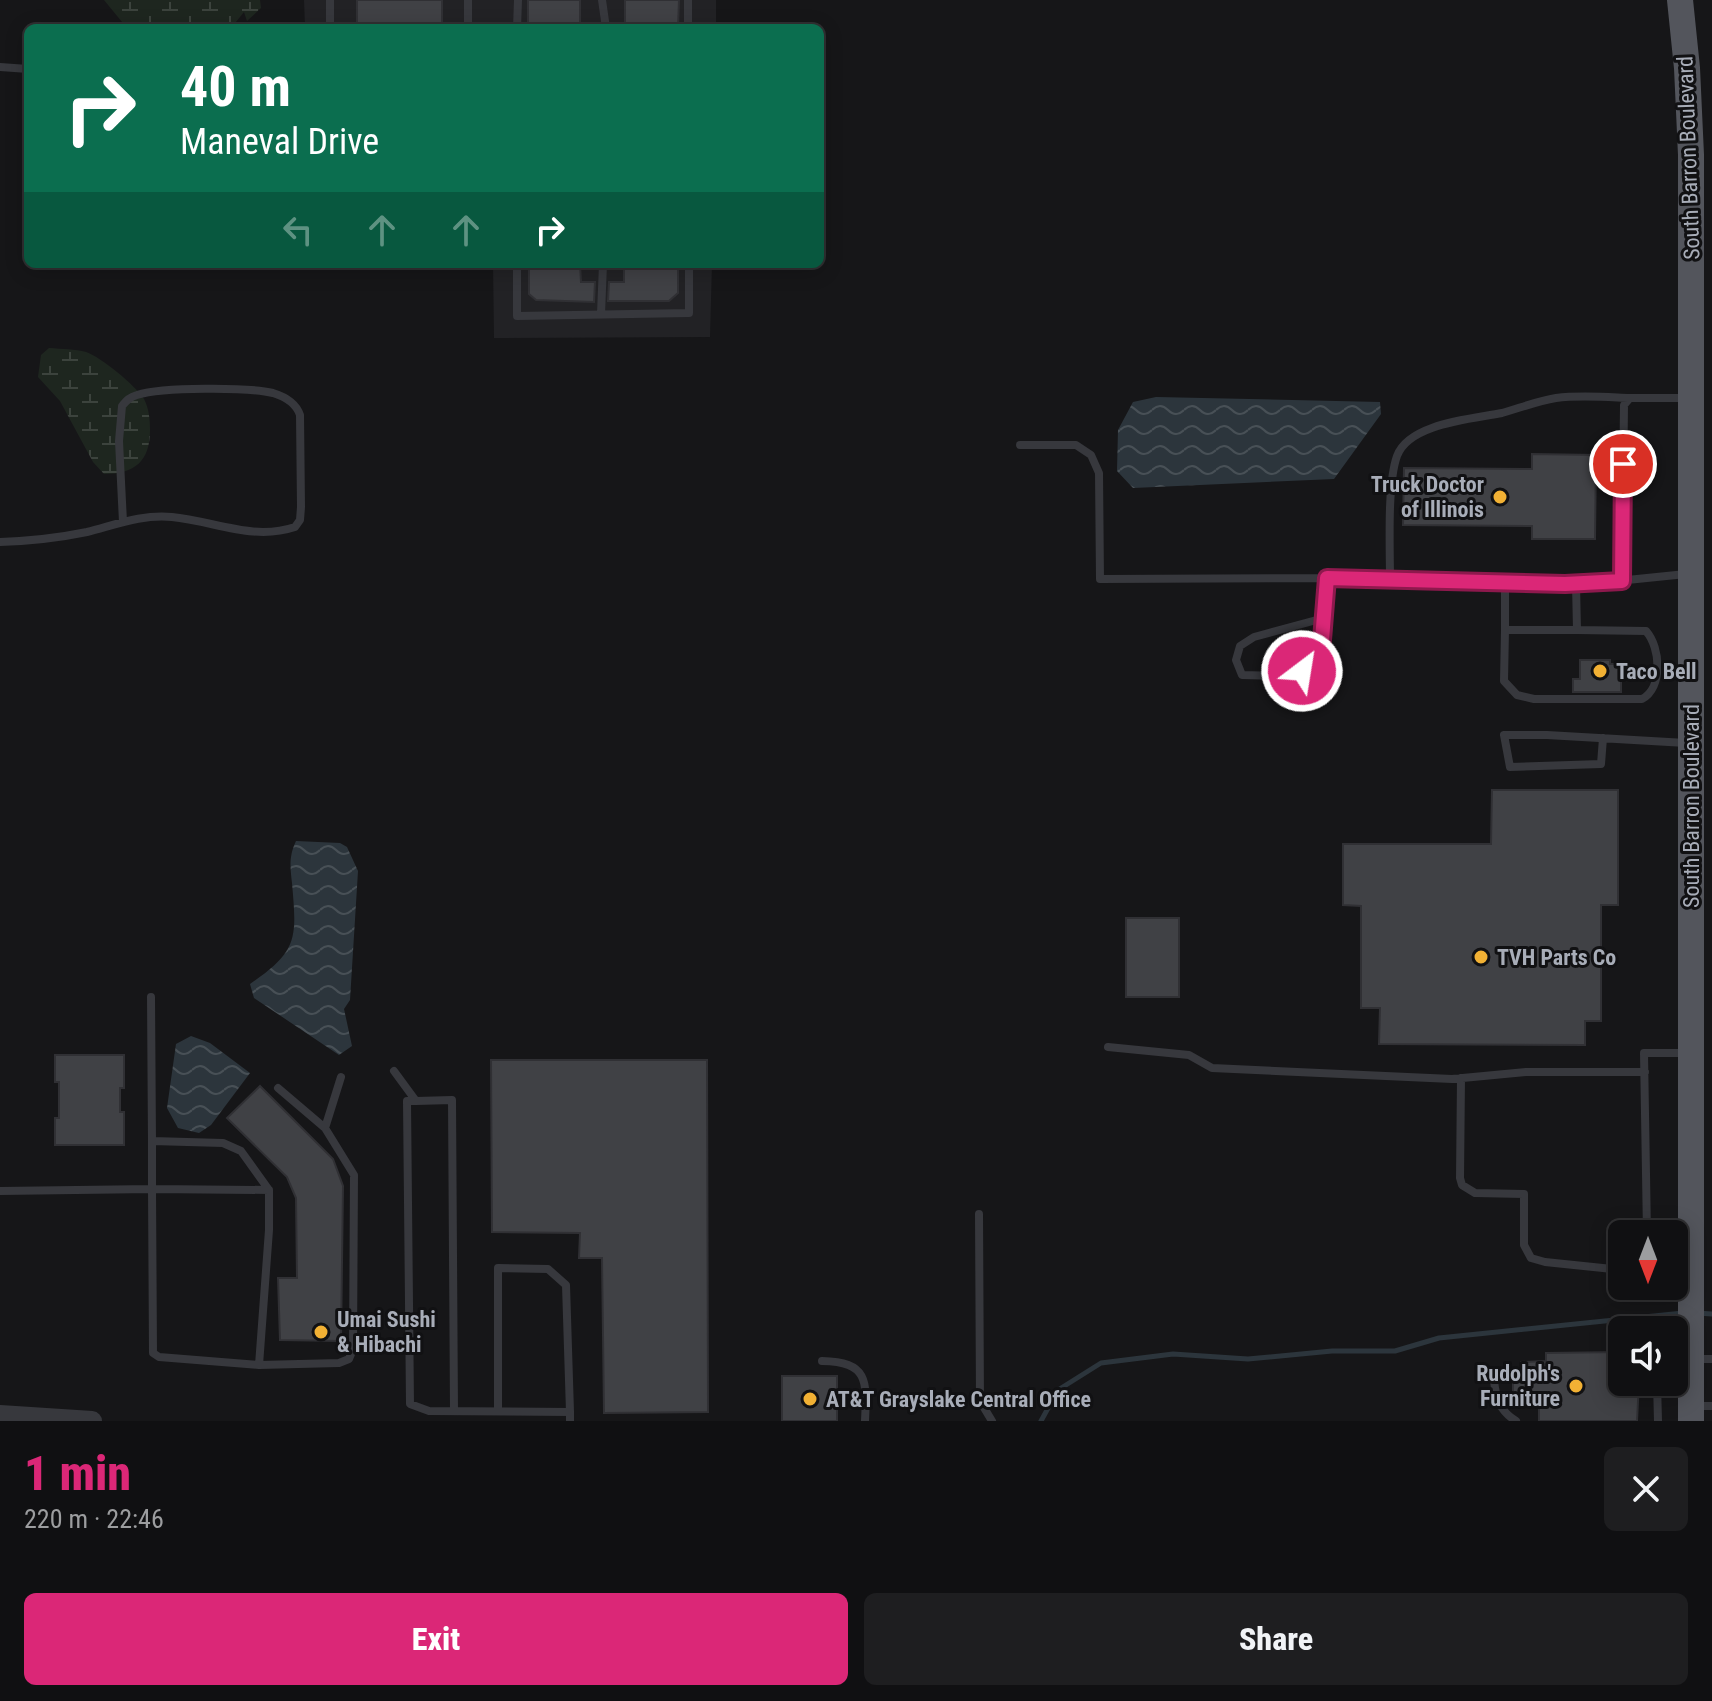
<!DOCTYPE html>
<html lang="en">
<head>
<meta charset="utf-8">
<style>
	body { margin:0; font-family:"Roboto Condensed",sans-serif; background:#1e1e20; color:#f1f3f6; height:100vh; display:flex; flex-direction:column; font-size:30px; white-space:nowrap }
	* { box-sizing:border-box; margin:0 }
	p { font-size:26px; color:#9c9d9f }
	.icon { flex:none; width:44px; height:44px; fill:none; stroke:currentColor; stroke-width:2; stroke-linecap:round; stroke-linejoin:round }
	.map { position:relative; height:1421px; overflow:hidden }
	.sheet { display:flex; flex-direction:column; background:#101012; flex:1 }
	.sheet>* { flex:none }
	.banner { position:absolute; left:24px; top:24px; width:800px; height:244px; border-radius:12px; box-shadow:0 4px 20px #0003,0 0 0 2px #303032; background:#0b6e4f; color:#fff; overflow:hidden }
	.needle { width:52px; rotate:180deg }
	.buttons { position:absolute; left:1608px; top:1220px; display:grid; gap:16px }
	.buttons a { display:grid; place-items:center; width:80px; height:80px; border-radius:12px; background:#101012; box-shadow:0 4px 20px #0003,0 0 0 2px #303032; font-size:40px }
	.pin { position:absolute; display:grid; place-items:center; width:68px; height:68px; color:#fff; margin:-34px; border:4px solid #fff; border-radius:50%; box-shadow:0 2px 8px #0007 }
	.me { position:absolute; width:88px; margin:-44px; rotate:31deg; stroke-linejoin:round; filter:drop-shadow(0 0 6px #0008) }
	.turn { display:flex; align-items:center; gap:28px; height:168px; padding:0 24px; font-size:36px }
	.turn .icon { width:104px; height:104px; stroke-width:2.5 }
	.turn b { display:block; font-size:56px; line-height:68px }
	.lanes { display:flex; align-items:center; height:76px; padding:0 24px; background:#0003; justify-content:center; gap:40px; direction:ltr }
	.lanes .off { opacity:.35 }
	.round { display:grid; place-items:center; flex:none; width:84px; height:84px; border-radius:12px; background:#1e1e20 }
	.overview { display:flex; align-items:center; justify-content:space-between; height:136px; padding:0 24px }
	h1 { font-size:48px; font-weight:800; line-height:60px; color:#db2777 }
	.action { display:flex; gap:16px; margin-top:auto; padding:16px 24px }
	.action a { flex:1; height:92px; border-radius:12px; background:#db2777; color:#fff; font-size:32px; font-weight:800; line-height:92px; text-align:center }
	.action a+a { background:#1e1e20; color:#f1f3f6 }
	.map>svg:first-child { display:block }
	.built { fill:#222225 }
	.wetland { fill:url(#wetland-marsh) }
	.water { fill:url(#water-waves) }
	.lines { fill:none; stroke-linecap:round; stroke-linejoin:round }
	.stream { stroke:#2c353c; stroke-width:5 }
	.building { fill:#404145; stroke:#303034; stroke-width:2 }
	.service { stroke:#37383d; stroke-width:8 }
	.tertiary { stroke:#37383d; stroke-width:20 }
	.primary { stroke:#53555c; stroke-width:26 }
	.route-casing { stroke:#8e194d; stroke-width:20 }
	.route { stroke:#db2777; stroke-width:14 }
	.poi-dot { fill:#f2b134; stroke:#111113; stroke-width:3 }
	.labels { text-anchor:middle; stroke-width:6; stroke-linejoin:round; paint-order:stroke }
	.street-label { font-size:22px; fill:#a8adb8; stroke:#111113 }
	.poi-label { font-size:22px; font-weight:bold; fill:#a8adb8; stroke:#111113; text-anchor:start }
</style>
</head>
<body>
<div class="map">
<svg width="1712" height="1421" viewBox="0 0 1712 1421">
	<defs>
		<pattern id="wetland-marsh" width="20" height="14" patternUnits="userSpaceOnUse" patternTransform="scale(2)"><rect width="20" height="14" fill="#1e261f"/><path d="M1 5h8M5 5V1M11 12h8M15 12V8" fill="none" stroke="#3c433d"/></pattern>
		<pattern id="water-waves" width="16" height="10" patternUnits="userSpaceOnUse" patternTransform="scale(2)"><rect width="16" height="10" fill="#2c353c"/><path d="M0 5q4-4 8 0t8 0" fill="none" stroke="#485056"/></pattern>
	</defs>
	<rect width="100%" height="100%" fill="#161618"/>
	<!-- built -->
	<path class="built" d="M304,0H716V28H305Z
		M493,264H712L710,337L494,338Z"/>
	<!-- wetland -->
	<path class="wetland" d="M104,0H260L261,8L247,21L244,12L231,28H127Z
		M49,348C61,349 75,349 86,352C101,357 136,386 144,399C149,409 150,419 150,430C150,461 135,474 104,474L93,462L60,401L38,377L41,355Z"/>
	<!-- water -->
	<path class="water" d="M1156,397L1380,402L1381,414L1334,479L1133,488L1117,471L1118,430L1133,402Z
		M296,841L340,843L347,847L358,871L350,1000L344,1009L352,1046L339,1055L254,998L250,984C298,951 297,939 292,883C290,866 289,856 296,841Z
		M191,1036L210,1043L250,1073L211,1125L199,1133L178,1128L167,1108L176,1044Z"/>
	<g class="lines">
		<!-- stream -->
		<path class="stream" d="M1697,1313L1712,1314
			M1041,1421L1058,1390L1101,1363L1173,1354L1248,1359L1332,1351H1395L1439,1338L1683,1313"/>
	</g>
	<!-- building -->
	<path class="building" d="M357,0H442V28H357Z
		M528,0H580V28H528Z
		M625,0H679L678,28H625Z
		M529,264H580L581,282H595L594,302L536,300L529,294Z
		M624,264H678V293L669,301H608L609,282H624Z
		M1532,454L1596,455L1595,539H1532V526L1403,525L1404,468L1532,469Z
		M1580,660H1610V664H1621V692H1573V679H1580Z
		M1492,790H1618V905H1601V1021H1585V1045L1379,1044L1380,1008H1361V906L1343,905V844H1491Z
		M1126,918H1179V997H1126Z
		M55,1055H124V1088H120V1112H124V1145H55V1118H59V1082H55Z
		M491,1060H707L708,1412L604,1413L602,1258H579L580,1233L492,1232Z
		M260,1086L333,1159L343,1186L341,1341L280,1340L278,1278H297L296,1198L287,1177L227,1118Z
		M1622,1352V1382H1639L1637,1421H1539V1403H1513V1371H1521V1362L1546,1361V1353Z
		M782,1376H837V1421H782Z"/>
	<g class="lines">
		<!-- service -->
		<path class="service" d="M330,0V28
			M468,0V28
			M602,0L606,28
			M688,0V28
			M517,28L518,0
			M0,67L28,69
			M517,264V316L689,313V264
			M601,314L603,264
			M1020,445H1076L1091,455L1099,473L1100,579L1327,578L1565,584L1598,583L1686,574
			M0,542C29,541 58,538 87,532C115,525 142,514 172,517C214,521 253,541 295,527L300,520L301,507L300,415C296,403 286,397 273,393C248,387 162,387 137,395C130,397 127,400 122,406L119,441L123,522
			M1390,580C1390,548 1387,484 1397,456C1409,423 1473,419 1502,413C1520,408 1537,401 1556,398C1580,395 1605,397 1630,398
			M1622,581L1624,405L1630,398H1686
			M1505,583V630H1577
			M1324,618L1254,637L1240,646L1236,660L1242,675L1280,676L1302,671L1321,652L1327,578
			M1505,630L1504,681L1517,695L1534,699H1642C1663,688 1661,648 1646,631L1577,630L1576,584
			M1603,738L1601,764L1510,767L1504,735H1547L1686,743
			M151,997L152,1141L223,1143L241,1151L269,1190V1230L259,1365L339,1363L349,1359L353,1349L354,1175L325,1128L341,1077
			M1108,1047L1189,1055L1212,1068L1452,1079L1526,1072H1645
			M394,1071L416,1101H407L410,1404L429,1411L570,1412V1421
			M1461,1078L1460,1178L1462,1185L1475,1193L1524,1194V1245L1531,1258L1545,1262L1622,1270
			M278,1088L325,1128
			M416,1101L452,1100L454,1411
			M152,1141V1189L269,1190
			M0,1191L152,1189L153,1353L159,1357L259,1365
			M979,1214L980,1401L992,1421
			M1647,1234L1644,1053H1686
			M1674,1359H1712
			M822,1361C868,1362 867,1380 865,1421
			M1494,1381C1496,1399 1500,1411 1516,1421
			M1657,1382L1658,1421
			M1693,1406H1712
			M498,1411V1268L548,1269L566,1285L570,1412"/>
		<!-- tertiary -->
		<path class="tertiary" d="M0,1415L92,1421"/>
		<!-- primary -->
		<path class="primary" d="M1680,0L1687,68L1691,155V1421"/>
	</g>
	<g class="lines">
		<defs>
			<path id="route" d="M1302,671L1321,652L1327,578L1565,584L1622,581L1623,464"/>
		</defs>
		<!-- route casing -->
		<use href="#route" class="route-casing"/>
		<!-- route -->
		<use href="#route" class="route"/>
	</g>
	<!-- markers -->
	<g class="poi-dot">
		<circle cx="1500" cy="497" r="8"/>
		<circle cx="1600" cy="671" r="8"/>
		<circle cx="1481" cy="957" r="8"/>
		<circle cx="321" cy="1332" r="8"/>
		<circle cx="1576" cy="1386" r="8"/>
		<circle cx="810" cy="1399" r="8"/>
	</g>
	<g class="labels">
		<!-- street labels -->
		<g class="street-label">
			<text transform="translate(1688 158) rotate(-92)" y="8">South Barron Boulevard</text>
			<text transform="translate(1691 806) rotate(-90)" y="8">South Barron Boulevard</text>
		</g>
		<!-- poi labels -->
		<g class="poi-label">
			<text x="1484" y="492" text-anchor="end">Truck Doctor<tspan x="1484" dy="25">of Illinois</tspan></text>
			<text x="1616" y="679">Taco Bell</text>
			<text x="1497" y="965">TVH Parts Co</text>
			<text x="337" y="1327">Umai Sushi<tspan x="337" dy="25">&amp; Hibachi</tspan></text>
			<text x="1560" y="1381" text-anchor="end">Rudolph's<tspan x="1560" dy="25">Furniture</tspan></text>
			<text x="826" y="1407">AT&amp;T Grayslake Central Office</text>
		</g>
	</g>
</svg>
<div class="buttons">
<a><svg class="needle" viewBox="-14 -14 28 28"><path d="M0-13l5 13h-10z" fill="#e53935"/><path d="M0 13l5-13h-10z" fill="#9c9d9f"/></svg></a>
<a><svg class="icon" aria-label="sound" viewBox="0 0 24 24"><path d="M4 9h4l5-4v14l-5-4H4zM17 9q2 3 0 6"/></svg></a>
</div>
<div class="pin" style="left:1623px;top:464px;background:#d93025"><svg class="icon" aria-label="arrive" viewBox="0 0 24 24"><path d="M6 21V4h12l-3 4 3 4H6"/></svg></div>
<svg class="me" style="left:1302px;top:671px" viewBox="-20 -20 40 40"><circle r="17" fill="#db2777" stroke="#fff" stroke-width="3"/><path d="M0-11L8 9 0 5-8 9z" fill="#fff"/></svg>
<div class="banner">
<div class="turn"><svg class="icon" aria-label="right" viewBox="0 0 24 24"><path d="M7 20v-9h11M14 6l5 5-5 5"/></svg><div><b>40 m</b>Maneval Drive</div></div>
<div class="lanes"><svg class="icon off" aria-label="left" viewBox="0 0 24 24"><path d="M17 20v-9H6M10 6l-5 5 5 5"/></svg><svg class="icon off" aria-label="ahead" viewBox="0 0 24 24"><path d="M12 20V5M6 11l6-6 6 6"/></svg><svg class="icon off" aria-label="ahead" viewBox="0 0 24 24"><path d="M12 20V5M6 11l6-6 6 6"/></svg><svg class="icon" aria-label="right" viewBox="0 0 24 24"><path d="M7 20v-9h11M14 6l5 5-5 5"/></svg></div>
</div>
</div>
<section class="sheet">
<div class="overview"><div><h1>1 min</h1><p>220 m · 22:46</p></div><a class="round"><svg class="icon" aria-label="close" viewBox="0 0 24 24"><path d="M6 6l12 12M18 6L6 18"/></svg></a></div>
<div class="action"><a>Exit</a><a>Share</a></div>
</section>
</body>
</html>
